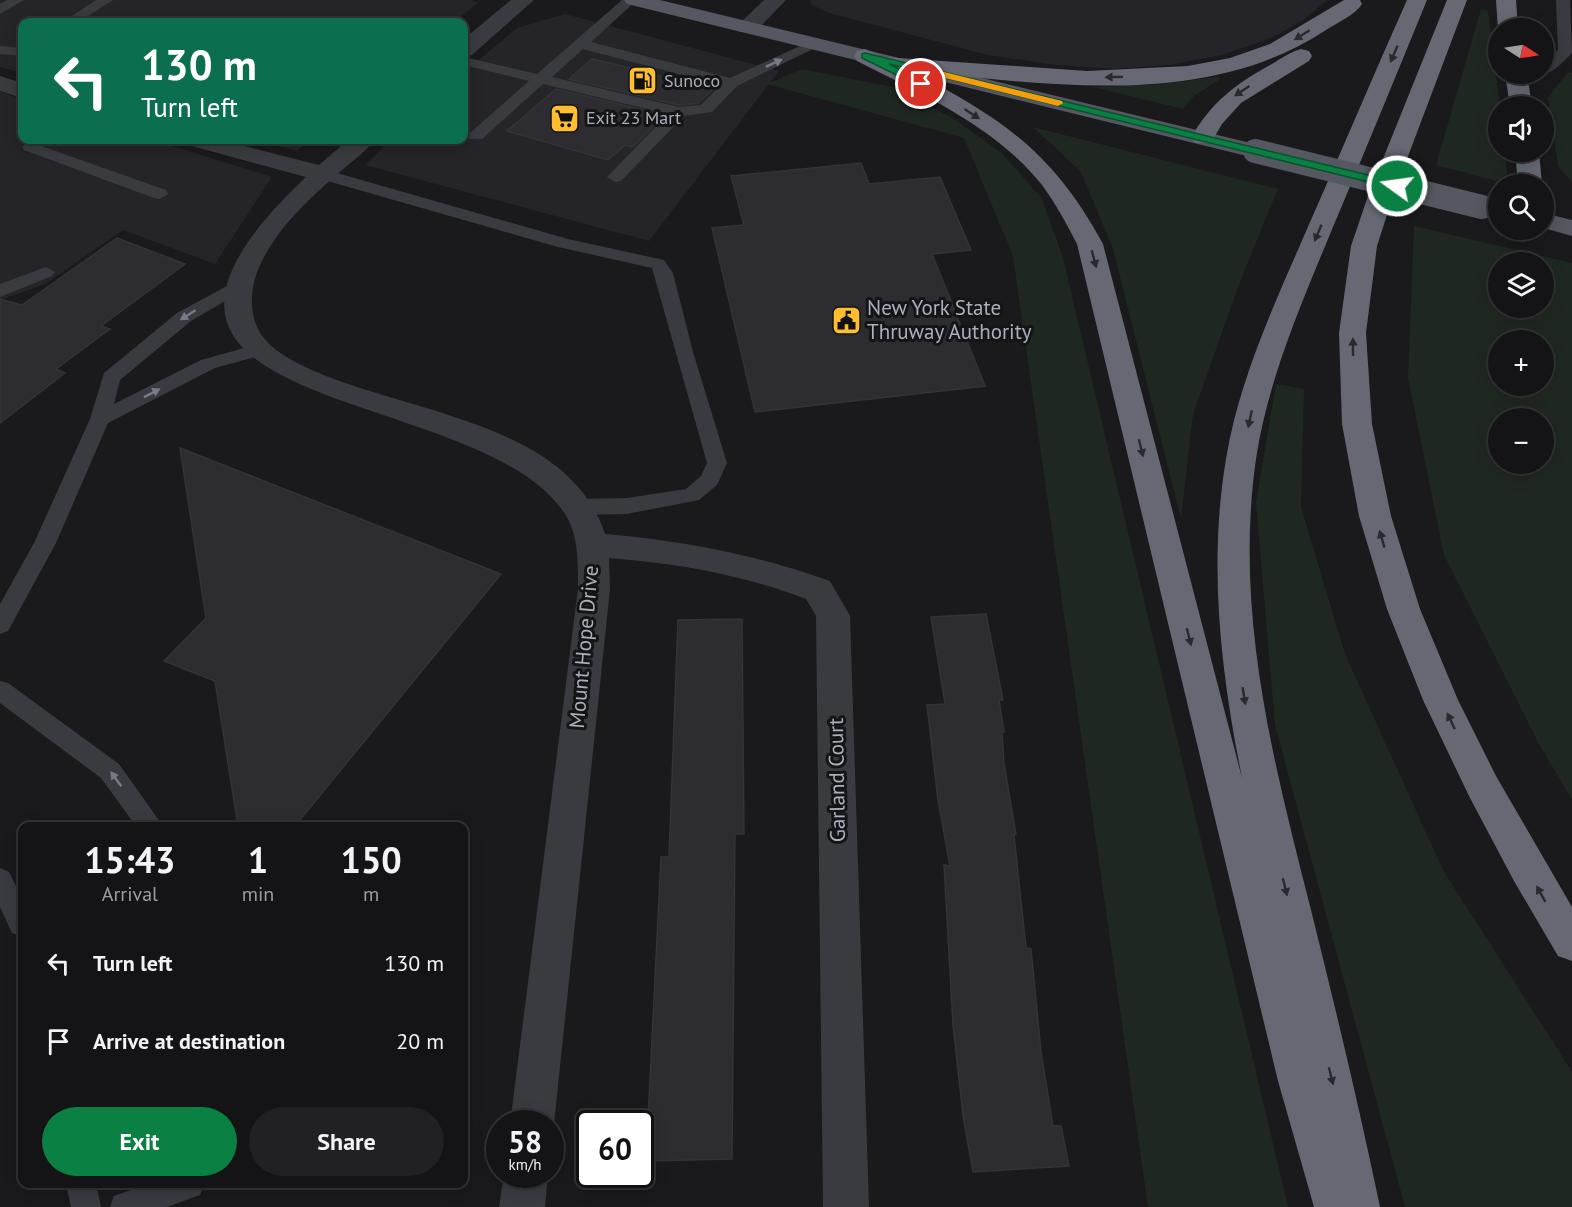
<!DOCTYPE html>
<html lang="en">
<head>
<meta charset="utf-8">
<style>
	body { margin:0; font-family:"PT Sans",sans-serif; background:#212022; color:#f1f3f6; height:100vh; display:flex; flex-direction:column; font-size:22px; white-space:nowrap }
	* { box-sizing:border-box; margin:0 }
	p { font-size:20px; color:#9d9ea0 }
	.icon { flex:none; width:33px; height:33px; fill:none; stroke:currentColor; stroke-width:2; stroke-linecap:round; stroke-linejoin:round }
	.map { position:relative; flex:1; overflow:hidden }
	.details { position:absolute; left:18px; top:822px; width:450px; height:366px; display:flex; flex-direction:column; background:#141315; border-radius:12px; box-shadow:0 3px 15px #0003,0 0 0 2px #333234 }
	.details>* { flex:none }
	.guide { position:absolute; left:18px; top:18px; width:450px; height:126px; border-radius:12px; box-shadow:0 3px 15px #0003,0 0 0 2px #333234; background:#0b6e4f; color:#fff; overflow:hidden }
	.needle { width:39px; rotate:102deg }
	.tools { position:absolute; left:1488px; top:18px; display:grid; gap:12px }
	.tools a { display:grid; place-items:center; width:66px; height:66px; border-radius:50%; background:#141315; box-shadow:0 3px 15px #0003,0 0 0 2px #333234; font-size:30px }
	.speed { position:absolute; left:486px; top:1110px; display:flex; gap:12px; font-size:30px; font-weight:700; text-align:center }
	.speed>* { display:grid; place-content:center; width:78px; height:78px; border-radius:50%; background:#141315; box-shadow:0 3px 15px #0003,0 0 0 2px #333234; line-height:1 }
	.speed small { font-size:15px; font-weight:400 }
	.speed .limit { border:3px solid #111; border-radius:9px; background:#fff; color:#111 }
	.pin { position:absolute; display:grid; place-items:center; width:51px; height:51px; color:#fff; margin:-26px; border:3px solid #fff; border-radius:50%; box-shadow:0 2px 6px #0007 }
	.me { position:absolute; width:66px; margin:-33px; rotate:284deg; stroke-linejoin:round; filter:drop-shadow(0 0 4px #0008) }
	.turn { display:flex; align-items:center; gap:21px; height:126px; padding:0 24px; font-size:27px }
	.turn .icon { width:78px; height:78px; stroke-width:2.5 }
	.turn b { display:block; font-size:42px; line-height:51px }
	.eta { display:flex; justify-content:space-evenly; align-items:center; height:102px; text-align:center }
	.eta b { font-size:36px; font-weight:600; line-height:42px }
	.action { display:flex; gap:12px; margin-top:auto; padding:12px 24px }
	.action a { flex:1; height:69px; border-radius:36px; background:#0b8043; color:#fff; font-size:24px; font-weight:600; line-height:69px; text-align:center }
	.action a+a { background:#212022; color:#f1f3f6 }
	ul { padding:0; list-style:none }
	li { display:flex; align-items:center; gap:18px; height:78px; padding:0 24px }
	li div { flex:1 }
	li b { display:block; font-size:22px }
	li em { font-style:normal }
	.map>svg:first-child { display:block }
	.built { fill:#252529 }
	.green { fill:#1f2820; fill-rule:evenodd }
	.building { fill:#2d2c30; stroke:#333338; stroke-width:1.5 }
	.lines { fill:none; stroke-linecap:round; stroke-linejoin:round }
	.lane { fill:#3a3b41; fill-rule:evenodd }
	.street { fill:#3a3b41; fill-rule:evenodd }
	.primary { fill:#565861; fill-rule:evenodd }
	.highway { fill:#666973; fill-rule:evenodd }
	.primary-bridge { stroke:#565861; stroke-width:24 }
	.oneway { fill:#29292e }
	.oneway2 { fill:#787b85 }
	.route { fill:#0b8043; stroke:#07532c; stroke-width:1.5 }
	.slow { fill:#f59e0b }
	.labels { text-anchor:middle; stroke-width:6; stroke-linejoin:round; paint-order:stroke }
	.far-poi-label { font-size:18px; fill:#abb0bd; stroke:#151417; text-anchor:start }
	.poi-label { font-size:21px; fill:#abb0bd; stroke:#151417; text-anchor:start }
	.street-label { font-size:21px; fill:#abb0bd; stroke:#151417 }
</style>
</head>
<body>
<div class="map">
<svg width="1572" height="1207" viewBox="0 0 1572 1207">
	<rect width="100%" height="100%" fill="#1a191c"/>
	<!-- built -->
	<path class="built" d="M0,0H471L478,3L454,22H22V73L0,67Z
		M810,0H1327L1302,21L1271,38L1222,55L1169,65L1113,69L1056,65L988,55L829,13L812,5Z
		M565,14L779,71L649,241L365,165L391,140H464V72L517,28Z
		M0,92L22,99V140H153L272,177L215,264L123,230L45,284L0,300Z
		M255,140H311L297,151Z"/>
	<!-- green -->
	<path class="green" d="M1481,9L1488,11L1500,106L1498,152H1505L1508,184L1436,165Z
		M802,69L892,87L951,117L1002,153L1042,199L1063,258L1288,1207H1148L1013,256L964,138L767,84Z
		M1568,72L1572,73V182L1558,166L1548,98Z
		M1216,77L1220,78L1219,80L1195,95L1183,109L1093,87L1161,84Z
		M1033,127L1278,189L1241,279L1193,414L1181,519L1113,249L1081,172Z
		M1414,226L1572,263V800L1539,744L1444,555L1408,378ZM1498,262H1544V308H1498ZM1544,340V386H1498V340ZM1544,418V464H1498V418Z
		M1276,384L1304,389L1301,507L1345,654L1443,870L1572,1072V1207H1405L1275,725L1256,503Z"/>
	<!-- building -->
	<path class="building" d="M592,59L622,66L712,90L698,103L679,105L569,79Z
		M556,89L664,115L633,147L625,145L608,160L507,131Z
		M861,163L869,184L940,177L971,250L932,254L985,386L755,412L712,228L744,225L731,176Z
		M117,238L185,264L101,326L110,329L56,369L65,373L0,423V299L22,305Z
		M180,448L501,574L295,826H238L215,681L164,661L206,618Z
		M986,614L1003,700H999L1004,732H1002L1004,764L1016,834L1014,835L1026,948L1031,949L1041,1052L1053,1126H1061L1069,1166L973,1172L963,1116L953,1025L944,865L950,866L938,800L927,705L945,704L931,617Z
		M742,619L744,834H735L732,1159L646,1161L661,857H669L678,620Z"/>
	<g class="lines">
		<!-- lane -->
		<path class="lane" d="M7,0H24L0,14V4Z
			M96,0H113L79,22H63Z
			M622,0H637L591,42L730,78L811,41L816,40L823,44L737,86L712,112L684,116L621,181L615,182L607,177L668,114L543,84L482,139H470L468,136L470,133L529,81L464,65V57L537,74ZM583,49L721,85L701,105L679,107L552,77Z
			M1556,0H1570L1572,53C1563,62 1552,75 1540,74H1544V63L1558,50Z
			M0,46L22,48V56L0,54Z
			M30,142L166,190L168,194L160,199L154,198L24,150L22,147Z
			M323,169L568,239L664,260L673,273L693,352L727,463L717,485L699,500L627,514L578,515L571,512L567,507L571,502L578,499L627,498L686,489L701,476L707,463L652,268L558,247L317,178L315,174Z
			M46,267L55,272L52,276L0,297V284Z
			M238,280L247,286L244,290L191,321L120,380L114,404L201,360L259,344L266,346L269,350L266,354L215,368L108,423L56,543L8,631L0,634V604L34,543L90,419L104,373L177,313Z
			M0,681L8,683L119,764L163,826H136L101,778L0,703Z
			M0,868L9,872L22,898V936L12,933L0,907Z
			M66,1184H96L101,1207H71Z
			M148,1184H204L200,1195L167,1207H110L114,1196Z"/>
		<!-- street -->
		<path class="street" d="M511,0H534L472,55L464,56V39Z
			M764,0H786L755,32H739L736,27Z
			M0,76L22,83V98L0,91Z
			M184,140H221L319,165L348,140H374C366,152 352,161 341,171C311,197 278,227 261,263C250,285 247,316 263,337C291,373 380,393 423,407C456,417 490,428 521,444C559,463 592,493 605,534C680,540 758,555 830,581L850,616L869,1207H823L816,616L806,599C744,575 675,563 609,558L610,589L554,1124L550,1132V1124H510L578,589C578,565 579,535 565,514C478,380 47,421 306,177L188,145Z
			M504,1174H548L545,1207H499Z"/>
		<!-- primary -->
		<path class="primary" d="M624,0H660L1263,146L1267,151L1263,156L1255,158L627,4Z
			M1544,213L1572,220V236L1544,228Z"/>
		<!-- highway -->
		<path class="highway" d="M1344,0H1360L1362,4C1355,15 1337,23 1326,30C1205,110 1046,84 911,71C1002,118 1053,152 1103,244L1242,778C1221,673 1208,566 1226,459C1239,379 1275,303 1307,229C1341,152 1373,76 1407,0H1427C1396,76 1365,151 1333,227C1302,302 1268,379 1256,459C1234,612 1273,760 1310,906C1335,1006 1359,1106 1380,1207H1314L1278,1081L1077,244C1066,223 1056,204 1042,185C996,127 922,94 857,61L854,56L857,51L865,49L884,57L1087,71L1188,66L1230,58L1270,44Z
			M1447,0H1467L1393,196L1377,246L1366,333L1372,424L1391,516L1420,609L1458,700L1496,776L1572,907V961L1558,956L1514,881L1470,798L1423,700L1387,609L1359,516L1342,424L1339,333L1351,246L1368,196Z
			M1496,0H1516L1518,28L1498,30Z
			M1301,49L1309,51L1312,56L1309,61L1241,103L1222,124L1211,143H1195L1191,138C1211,102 1237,83 1272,64C1282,58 1290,52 1301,49Z
			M1505,74H1527L1532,106H1510Z
			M1515,152H1539L1542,184H1518Z"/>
		<!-- primary-bridge -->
		<path class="primary-bridge" d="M1255,151L1482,207"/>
	</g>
	<!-- one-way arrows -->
	<defs><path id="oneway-solid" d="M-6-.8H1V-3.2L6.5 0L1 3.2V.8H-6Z" transform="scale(1.5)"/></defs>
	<g class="oneway">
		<use href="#oneway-solid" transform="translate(1302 35) rotate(148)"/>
		<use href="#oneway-solid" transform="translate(1394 54) rotate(113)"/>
		<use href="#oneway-solid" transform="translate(1114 77) rotate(179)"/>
		<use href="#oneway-solid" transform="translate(1242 91) rotate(146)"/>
		<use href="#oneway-solid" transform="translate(972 114) rotate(33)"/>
		<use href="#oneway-solid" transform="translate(1318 233) rotate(113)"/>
		<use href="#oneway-solid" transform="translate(1094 259) rotate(75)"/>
		<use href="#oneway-solid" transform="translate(1353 347) rotate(-90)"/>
		<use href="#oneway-solid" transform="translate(1250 419) rotate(102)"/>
		<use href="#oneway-solid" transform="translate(1141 448) rotate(76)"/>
		<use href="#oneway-solid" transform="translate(1382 539) rotate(-106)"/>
		<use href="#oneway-solid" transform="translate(1189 637) rotate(76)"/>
		<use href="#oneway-solid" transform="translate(1244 696) rotate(81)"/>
		<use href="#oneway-solid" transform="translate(1451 721) rotate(-115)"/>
		<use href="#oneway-solid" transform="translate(1285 887) rotate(76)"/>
		<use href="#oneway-solid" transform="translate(1541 894) rotate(-119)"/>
		<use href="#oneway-solid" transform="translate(1331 1076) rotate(76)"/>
	</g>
	<g class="oneway2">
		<use href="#oneway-solid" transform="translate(774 63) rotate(-25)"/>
		<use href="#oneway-solid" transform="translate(188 315) rotate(148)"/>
		<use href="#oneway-solid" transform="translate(152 393) rotate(-27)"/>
		<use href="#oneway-solid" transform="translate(116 779) rotate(-126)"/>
	</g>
	<!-- route -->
	<path class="route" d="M865,53L1397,182L1402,186L1397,189L889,64L924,82V86L921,87L862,58V54Z"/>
	<!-- slow -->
	<path class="slow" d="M940,71L1062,101L1063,103L1058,106L937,76L935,74Z"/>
	<!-- icons -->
	<defs>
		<symbol id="fuel-square" viewBox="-11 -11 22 22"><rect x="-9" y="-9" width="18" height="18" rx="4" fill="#ffbe2f" stroke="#151417"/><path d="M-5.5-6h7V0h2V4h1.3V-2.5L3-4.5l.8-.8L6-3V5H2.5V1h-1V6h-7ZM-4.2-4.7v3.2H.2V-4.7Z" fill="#111"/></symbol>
		<symbol id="supermarket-square" viewBox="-11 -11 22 22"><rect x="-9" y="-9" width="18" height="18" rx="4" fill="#ffbe2f" stroke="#151417"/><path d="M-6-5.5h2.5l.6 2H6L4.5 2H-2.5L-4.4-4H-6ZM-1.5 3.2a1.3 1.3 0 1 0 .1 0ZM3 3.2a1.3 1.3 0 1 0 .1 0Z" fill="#111"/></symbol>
		<symbol id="civic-square" viewBox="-11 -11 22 22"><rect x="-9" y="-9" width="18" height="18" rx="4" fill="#ffbe2f" stroke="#151417"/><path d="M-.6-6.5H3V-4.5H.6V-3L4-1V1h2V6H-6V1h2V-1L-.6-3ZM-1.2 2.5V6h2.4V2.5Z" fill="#111"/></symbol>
	</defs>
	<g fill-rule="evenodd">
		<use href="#fuel-square" x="626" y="64" width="33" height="33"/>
		<use href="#supermarket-square" x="548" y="102" width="33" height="33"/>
		<use href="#civic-square" x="830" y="304" width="33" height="33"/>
	</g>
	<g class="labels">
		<!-- far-poi labels -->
		<g class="far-poi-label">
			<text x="664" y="87">Sunoco</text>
			<text x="586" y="124">Exit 23 Mart</text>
		</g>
		<!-- poi labels -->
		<g class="poi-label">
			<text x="867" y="315">New York State<tspan x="867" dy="24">Thruway Authority</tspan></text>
		</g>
		<!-- street labels -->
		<g class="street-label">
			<text transform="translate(584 647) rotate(-85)" y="7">Mount Hope Drive</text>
			<text transform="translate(837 780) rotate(-91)" y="7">Garland Court</text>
		</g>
	</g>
</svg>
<div class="tools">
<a><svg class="needle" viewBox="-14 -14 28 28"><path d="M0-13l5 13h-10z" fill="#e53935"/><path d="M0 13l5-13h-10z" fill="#9d9ea0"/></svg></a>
<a><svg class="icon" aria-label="sound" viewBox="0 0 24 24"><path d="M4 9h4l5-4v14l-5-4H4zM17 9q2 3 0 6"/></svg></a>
<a><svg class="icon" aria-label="search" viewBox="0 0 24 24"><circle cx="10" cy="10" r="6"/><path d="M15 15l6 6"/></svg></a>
<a><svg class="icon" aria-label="layers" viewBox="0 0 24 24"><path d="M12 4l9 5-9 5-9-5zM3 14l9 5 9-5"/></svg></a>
<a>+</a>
<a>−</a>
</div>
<div class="speed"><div>58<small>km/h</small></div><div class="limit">60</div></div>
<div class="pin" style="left:921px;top:84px;background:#d93025"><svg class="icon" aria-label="arrive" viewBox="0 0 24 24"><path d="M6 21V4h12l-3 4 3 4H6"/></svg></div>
<svg class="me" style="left:1397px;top:186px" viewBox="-20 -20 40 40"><circle r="17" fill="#0b8043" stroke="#fff" stroke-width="3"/><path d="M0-11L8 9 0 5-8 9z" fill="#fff"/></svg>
<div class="guide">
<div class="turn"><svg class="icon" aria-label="left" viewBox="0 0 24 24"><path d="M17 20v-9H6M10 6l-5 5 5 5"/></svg><div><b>130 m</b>Turn left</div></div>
</div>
<section class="details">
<div class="eta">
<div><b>15:43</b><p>Arrival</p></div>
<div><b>1</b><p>min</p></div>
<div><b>150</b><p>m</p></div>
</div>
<ul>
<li><svg class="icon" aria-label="left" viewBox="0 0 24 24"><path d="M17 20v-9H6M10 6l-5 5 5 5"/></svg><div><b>Turn left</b></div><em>130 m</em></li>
<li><svg class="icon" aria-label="arrive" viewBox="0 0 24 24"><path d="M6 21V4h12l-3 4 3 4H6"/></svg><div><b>Arrive at destination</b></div><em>20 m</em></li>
</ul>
<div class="action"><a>Exit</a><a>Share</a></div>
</section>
</div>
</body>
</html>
